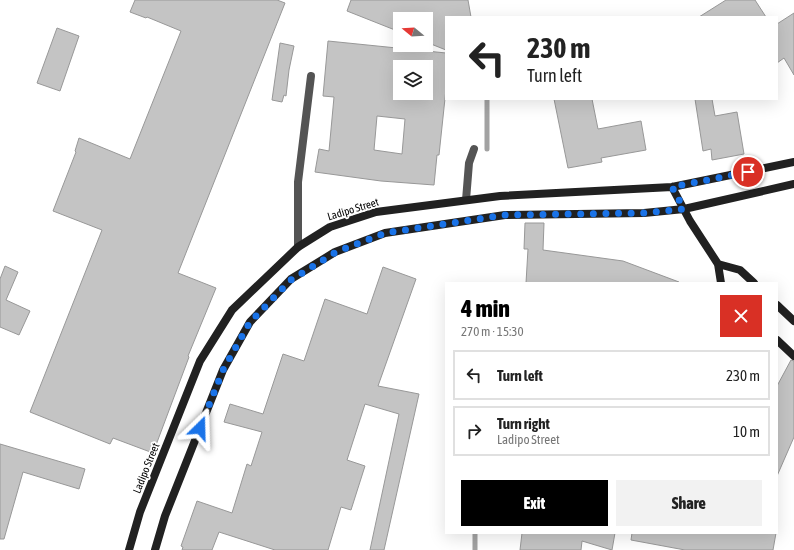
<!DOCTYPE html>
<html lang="en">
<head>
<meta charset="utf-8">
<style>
	body { margin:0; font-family:"Asap Condensed",sans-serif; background:#f2f2f2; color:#222; height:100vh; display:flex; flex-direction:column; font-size:15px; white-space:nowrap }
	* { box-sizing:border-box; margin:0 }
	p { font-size:13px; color:#767676 }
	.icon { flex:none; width:22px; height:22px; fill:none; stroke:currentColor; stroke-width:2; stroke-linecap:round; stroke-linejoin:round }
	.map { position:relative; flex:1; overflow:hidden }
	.side { position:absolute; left:445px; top:282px; width:333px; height:252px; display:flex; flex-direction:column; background:#fff; border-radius:0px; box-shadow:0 4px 16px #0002 }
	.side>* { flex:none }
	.guide { position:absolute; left:445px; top:16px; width:333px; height:84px; border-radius:0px; box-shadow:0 4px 16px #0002; background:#fff; color:#222; overflow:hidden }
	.needle { width:26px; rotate:288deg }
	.controls { position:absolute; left:393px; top:12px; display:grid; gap:8px }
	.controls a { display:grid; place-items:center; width:40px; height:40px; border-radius:0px; background:#fff; box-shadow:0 4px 16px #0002; font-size:20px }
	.pin { position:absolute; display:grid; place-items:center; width:34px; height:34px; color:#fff; margin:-17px; border:2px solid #fff; border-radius:50%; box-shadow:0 1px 4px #0007 }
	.me { position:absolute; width:44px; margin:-22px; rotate:22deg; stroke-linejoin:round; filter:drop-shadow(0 0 3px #0008) }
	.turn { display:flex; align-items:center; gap:14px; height:84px; padding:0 16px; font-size:18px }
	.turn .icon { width:52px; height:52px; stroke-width:2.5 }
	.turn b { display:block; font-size:28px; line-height:34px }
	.round { display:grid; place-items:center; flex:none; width:42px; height:42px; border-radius:0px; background:#f2f2f2 }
	.summary { display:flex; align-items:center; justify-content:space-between; height:68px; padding:0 16px }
	h1 { font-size:24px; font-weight:800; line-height:30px; color:#000 }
	.button { display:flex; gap:8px; margin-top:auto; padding:8px 16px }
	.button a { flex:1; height:46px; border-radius:0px; background:#000; color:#fff; font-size:16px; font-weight:800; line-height:46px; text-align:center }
	.button a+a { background:#f2f2f2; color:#222 }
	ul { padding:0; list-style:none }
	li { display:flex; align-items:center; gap:12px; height:50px; margin:0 8px 6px; padding:0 8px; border:2px solid #e0e0e0; border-radius:0px }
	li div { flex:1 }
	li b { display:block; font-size:15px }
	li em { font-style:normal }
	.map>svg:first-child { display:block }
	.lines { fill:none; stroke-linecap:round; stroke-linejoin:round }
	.stream { stroke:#a2a2a2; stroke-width:5 }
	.building { fill:#c4c4c4; stroke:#989898; fill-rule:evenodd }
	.street { stroke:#545454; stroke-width:8 }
	.secondary { stroke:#212121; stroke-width:8 }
	.route { stroke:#1a73e8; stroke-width:7; stroke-dasharray:0 12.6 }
	.labels { text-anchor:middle; stroke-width:3.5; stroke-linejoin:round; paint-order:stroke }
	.street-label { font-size:11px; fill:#000; stroke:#fff }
</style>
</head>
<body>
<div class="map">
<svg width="794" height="550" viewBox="0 0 794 550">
	<rect width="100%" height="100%" fill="#fff"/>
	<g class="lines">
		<!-- stream -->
		<path class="stream" d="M487,149V99
			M475,550V533"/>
	</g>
	<!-- building -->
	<path class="building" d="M135,0H277L285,3L178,273L216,288L188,356L189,357L153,453L113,438L110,444L30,412L102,230L53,211L76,152L75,151L79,138L130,159L181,31L147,17L146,18L130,12Z
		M351,0H468L471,17H446V50L426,42V19H400V32L347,11Z
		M726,0H755L766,17H699Z
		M794,13V75L784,58L777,63V24Z
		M57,28L79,36L60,91L37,83Z
		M328,41L446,53V89L439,155H437L434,185L381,181L315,172L319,149L329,151L334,97L323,96ZM400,67H426V93H400ZM377,116L405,119L402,154L374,150Z
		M280,43L294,46L289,70L286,96L284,95L282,102L272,100Z
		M554,99H592L598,129L641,121L646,150L601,158L602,162L568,168Z
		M695,99H712L715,116L737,112L744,154L712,160L711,149L703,151Z
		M525,223H544L543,250L623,261L679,282V283H526L528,249H524Z
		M5,266L18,272L6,300L30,311L19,335L0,327V279Z
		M383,267L416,279L378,386L419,394L384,550H370L399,414L365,404L347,460L365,466L351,510L341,507L328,550H275L219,532L212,550H182L183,547L181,546L197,501L232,513L247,464L251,466L262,432L224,422L230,404L263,414L283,354L304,361L325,299L367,314Z
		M791,360L794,361V437L777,476V386Z
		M0,444L85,469L79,489L23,472L4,539H0Z
		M522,533H615L612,550L582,541L581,550H520Z
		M632,533H776L773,550H685L631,540Z"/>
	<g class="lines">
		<!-- street -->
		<path class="street" d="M466,200L469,163L474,149
			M298,247V182L311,76"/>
		<!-- secondary -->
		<path class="secondary" d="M672,187L690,221L718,264L721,283
			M718,264L740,270L754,283
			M777,305L794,321
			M777,340L794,356
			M129,550L140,512L200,361L232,310L298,247L330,227L376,212L500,196L672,187L794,162
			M155,550L165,516L223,370L250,322L291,279L335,252L385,233L505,215L644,213L684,209L794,184"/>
	</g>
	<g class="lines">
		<!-- route -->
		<path class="route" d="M200,428L223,370L250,322L291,280L336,252L385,233L505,215L644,213L684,209L672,187L748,172"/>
	</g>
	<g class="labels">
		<!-- street labels -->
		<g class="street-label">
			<text transform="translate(353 209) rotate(-17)" y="4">Ladipo Street</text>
			<text transform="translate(146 468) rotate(-68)" y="4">Ladipo Street</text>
		</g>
	</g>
</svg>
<div class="controls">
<a><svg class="needle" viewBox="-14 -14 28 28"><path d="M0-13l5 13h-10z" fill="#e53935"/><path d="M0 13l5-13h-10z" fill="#767676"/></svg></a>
<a><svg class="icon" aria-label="layers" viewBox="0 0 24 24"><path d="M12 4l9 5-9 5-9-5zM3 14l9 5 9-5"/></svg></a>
</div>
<div class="pin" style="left:748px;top:172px;background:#d93025"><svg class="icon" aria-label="arrive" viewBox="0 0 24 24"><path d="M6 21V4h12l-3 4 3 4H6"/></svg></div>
<svg class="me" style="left:200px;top:428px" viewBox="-20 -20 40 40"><path d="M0-17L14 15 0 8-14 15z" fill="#1a73e8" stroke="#fff" stroke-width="4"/></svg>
<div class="guide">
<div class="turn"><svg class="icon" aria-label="left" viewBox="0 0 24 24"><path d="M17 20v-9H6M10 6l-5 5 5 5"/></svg><div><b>230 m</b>Turn left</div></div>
</div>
<section class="side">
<div class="summary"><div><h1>4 min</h1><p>270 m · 15:30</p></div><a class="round" style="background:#d93025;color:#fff"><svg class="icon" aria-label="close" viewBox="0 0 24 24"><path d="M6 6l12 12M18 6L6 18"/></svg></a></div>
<ul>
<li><svg class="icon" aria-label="left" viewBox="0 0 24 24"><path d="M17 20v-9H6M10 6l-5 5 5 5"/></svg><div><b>Turn left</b></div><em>230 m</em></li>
<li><svg class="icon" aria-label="right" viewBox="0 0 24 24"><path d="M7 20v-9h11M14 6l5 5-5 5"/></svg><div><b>Turn right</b><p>Ladipo Street</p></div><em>10 m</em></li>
</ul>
<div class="button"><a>Exit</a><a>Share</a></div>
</section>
</div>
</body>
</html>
